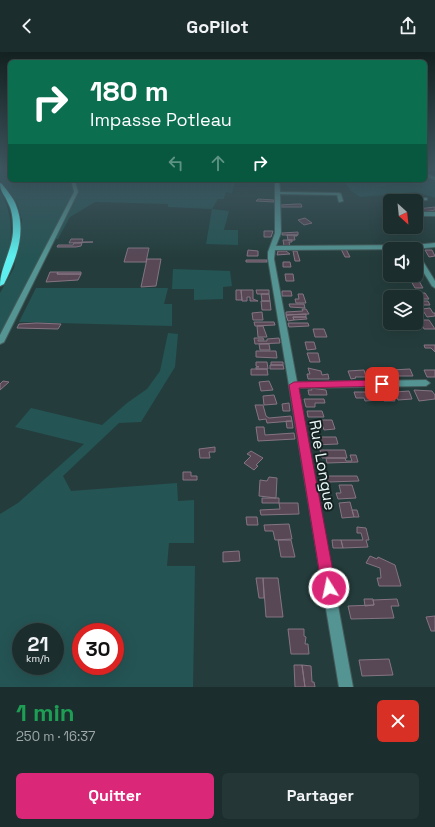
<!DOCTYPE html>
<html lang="fr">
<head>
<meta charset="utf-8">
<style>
	body { margin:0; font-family:"Space Grotesk",sans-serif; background:#243635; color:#f1f3f6; height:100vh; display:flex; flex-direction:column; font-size:15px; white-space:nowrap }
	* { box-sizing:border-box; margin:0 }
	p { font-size:13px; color:#a0a8aa }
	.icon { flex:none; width:22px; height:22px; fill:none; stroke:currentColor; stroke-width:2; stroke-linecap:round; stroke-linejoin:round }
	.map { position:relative; height:635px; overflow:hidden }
	.sheet { display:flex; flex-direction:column; background:#1b2e2d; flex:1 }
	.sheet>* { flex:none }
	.top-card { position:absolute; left:8px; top:8px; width:419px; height:122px; border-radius:6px; box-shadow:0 4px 16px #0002,0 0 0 1px #394a49; background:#0b6e4f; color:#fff; overflow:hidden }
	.needle { width:26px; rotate:153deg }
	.controls { position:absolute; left:383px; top:142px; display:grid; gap:8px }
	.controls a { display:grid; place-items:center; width:40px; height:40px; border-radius:6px; background:#1b2e2d; box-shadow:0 4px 16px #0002,0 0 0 1px #394a49; font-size:20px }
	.speed { position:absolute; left:12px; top:571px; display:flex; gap:8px; font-size:20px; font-weight:700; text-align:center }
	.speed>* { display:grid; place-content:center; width:52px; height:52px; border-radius:50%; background:#1b2e2d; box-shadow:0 4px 16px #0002,0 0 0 1px #394a49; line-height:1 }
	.speed small { font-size:10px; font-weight:400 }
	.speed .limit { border:6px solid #d22; background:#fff; color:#111 }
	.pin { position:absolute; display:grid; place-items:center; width:34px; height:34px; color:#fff; margin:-17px; border-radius:8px; box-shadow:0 2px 6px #0006 }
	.me { position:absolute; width:44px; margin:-22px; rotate:350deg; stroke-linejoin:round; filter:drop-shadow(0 0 3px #0008) }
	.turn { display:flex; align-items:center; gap:14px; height:84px; padding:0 16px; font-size:18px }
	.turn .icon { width:52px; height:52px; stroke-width:2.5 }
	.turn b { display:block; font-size:28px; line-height:34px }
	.lanes { display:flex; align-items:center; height:38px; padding:0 16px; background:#0003; justify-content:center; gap:20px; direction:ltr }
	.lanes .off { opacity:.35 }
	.round { display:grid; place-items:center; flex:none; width:42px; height:42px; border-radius:6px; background:#243635 }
	.head { display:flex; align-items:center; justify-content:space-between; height:68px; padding:0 16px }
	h1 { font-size:24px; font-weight:700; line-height:30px; color:#1e9e55 }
	.primary-button { display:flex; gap:8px; margin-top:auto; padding:8px 16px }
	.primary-button a { flex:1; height:46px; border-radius:6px; background:#db2777; color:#fff; font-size:16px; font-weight:700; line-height:46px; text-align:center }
	.primary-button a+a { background:#243635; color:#f1f3f6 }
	header { display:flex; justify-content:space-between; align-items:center; height:52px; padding:0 16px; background:#1b2e2d; font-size:18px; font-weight:700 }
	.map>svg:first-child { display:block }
	.green { fill:#255454; fill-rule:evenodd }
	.building { fill:#584856; stroke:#857483 }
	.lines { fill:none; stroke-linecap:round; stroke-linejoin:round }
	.minor-casing { stroke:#445b5a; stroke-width:2 }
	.primary-casing { stroke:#445b5a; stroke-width:2 }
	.minor { fill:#549493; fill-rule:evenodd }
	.primary { fill:#5defef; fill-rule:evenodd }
	.route { fill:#db2777; stroke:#8e194d }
	.labels { text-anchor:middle; stroke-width:4; stroke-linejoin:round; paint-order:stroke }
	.near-street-label { font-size:16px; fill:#eaf8f8; stroke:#162121 }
</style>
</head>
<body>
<header><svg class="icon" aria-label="back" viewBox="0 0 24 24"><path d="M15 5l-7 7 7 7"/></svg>GoPilot<svg class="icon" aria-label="share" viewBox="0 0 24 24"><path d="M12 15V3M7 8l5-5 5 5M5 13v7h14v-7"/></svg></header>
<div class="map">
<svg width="435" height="635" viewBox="0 0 435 635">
	<rect width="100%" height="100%" fill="#243d3c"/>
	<!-- green -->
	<path class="green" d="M0,116H10V128H243L242,130H235L232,141L226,140L224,147H218L212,157L229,159L224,178H238V193L206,192L212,157L168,155V152L95,150L70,165L58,187H50L0,284V241L14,216L22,168L17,151L0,128Z
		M425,124L435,126V146L416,140L360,145L350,138L344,129L319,128H425Z
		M0,139C15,162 14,196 0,220Z
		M173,217L230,219L232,234L223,235V247L194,248V237H172Z
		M36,236H168L164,252H172V274L19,270Z
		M168,281L178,282L175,315L141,370L119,371L63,424L71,439L177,431L178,449L194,448V491H169L167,514H195L193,635H0V462L18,451L84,392L15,375L31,356L102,373L127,351L147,337L160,319ZM21,580H55V614H21ZM81,580H115V614H81Z"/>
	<!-- building -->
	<path class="building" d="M258,147L274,148V150L256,149Z
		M297,152H301L302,155H280V153Z
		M435,155V158L430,159L421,160L417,157Z
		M305,166L312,171L304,173L298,168Z
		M264,179H273L271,185H264Z
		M298,180V183H282V181Z
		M287,183H297V184H294L295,188H288Z
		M71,187H83L82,190H93L69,191Z
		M283,188H292V190H289L290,194H284Z
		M74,191H82L81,194L76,195H57L58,193H73Z
		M128,196H149L146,210H124Z
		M341,197H346L350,205H345Z
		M248,198L258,199V204H247Z
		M425,198H432L435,204L429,205Z
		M278,199H286L290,202L277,203Z
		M293,199H297L300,209H295Z
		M147,207H161L156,234L141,235Z
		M246,208H267V210H246Z
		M283,210H290L291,215H283Z
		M50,220H58L57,222H81L78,228L46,230Z
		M58,220H81V222H57Z
		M285,222H293L294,229H286Z
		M406,223H414L417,228H406L405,226H407Z
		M411,229H419L423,236H415Z
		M236,238H241L242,248H236Z
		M241,238H253V247L258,249H250V245H247V249H242Z
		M256,238H269V242H257Z
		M282,239H291L292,244H282Z
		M417,241H425L429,247H420Z
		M261,242H269L270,249H262Z
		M298,242H303L306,251H296L295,247H299Z
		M261,249H270L271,258H262Z
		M417,249H428L430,253H419Z
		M289,252H304L305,256L290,255Z
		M430,256L433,261H435V264L427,265L422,257Z
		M302,257H306L309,262L286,263V260L303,259Z
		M262,260L263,268H253L252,261Z
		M306,262V265H293L294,268L288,269L286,263Z
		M293,265H306L307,267L294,268Z
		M420,268H429L435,277H424Z
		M254,270H274L275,273L255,274Z
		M37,271L61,272L58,277L17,276L19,272Z
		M288,271H308L309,274L289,275Z
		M257,274H263L267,285H258Z
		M313,277H324L327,285H315Z
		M254,286H263L264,288H258V289H267V287L279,286L280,291L255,292Z
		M305,290H314L316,297L307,298Z
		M259,292H269L270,298H260Z
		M424,293H435V300L431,296H425Z
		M256,299H276L277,306L256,305Z
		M307,301H318L320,310H310Z
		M256,310H267L268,317H256V315H259L256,314Z
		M271,310H283V313H271Z
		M270,313H283L284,317H270Z
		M308,316L321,319L322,323L328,322L329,327H308L307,322H310Z
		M251,317H267L268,323H251Z
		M410,317L413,324H394L391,318Z
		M364,318L366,325H355L356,326L351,327L348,319Z
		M373,318H387L390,325H375Z
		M424,318H435V325H427Z
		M3,329L9,330L0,338V332Z
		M269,329L273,338L261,339L259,330Z
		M311,336L326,338L327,343H309L308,338H312Z
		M414,338L432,339L435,343V347L419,349Z
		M409,339L412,347L398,348L395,340Z
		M354,340H375L379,348L365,349L364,346H356Z
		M380,340H391L395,349H384Z
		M274,343L277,352L264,353L263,344Z
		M304,347H324L325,351H315V355H306Z
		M289,351L290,359H283L282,352Z
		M255,353H263L266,364L269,366L291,364L292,369L267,371L266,367L259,368Z
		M307,359H322L324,365H308Z
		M321,368H332L335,377L324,378Z
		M286,369H292L293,376H287Z
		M256,375H264L265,383L294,381L295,387L258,389Z
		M315,385H336L338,392L314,393L313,389H316Z
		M215,395V400H209L210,406H200L199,397Z
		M320,398H345L347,406H322Z
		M251,399L263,406L256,413L258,414L254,418L244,411L251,404L247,402Z
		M350,403H356L358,410L327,411L326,406H345L346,409H352Z
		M183,420H191V424H197V428H183Z
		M327,424H357L359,429L328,430Z
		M269,425L277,426L276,446L259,444L260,428L267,429Z
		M339,433H352L356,446L338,447L336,441H341Z
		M262,446H279V451H262Z
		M350,450L354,465L342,466L339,451Z
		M279,451H298L299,462L261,463L260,458L280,457Z
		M352,458H357L359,465H354Z
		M246,465H257L258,473H247Z
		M289,472L292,487L275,488L273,479H265L264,473Z
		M357,475L366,476L369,488H366L368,495L343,496L341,488H363L361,481H357Z
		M278,488H291L295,505H281Z
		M332,488H341L343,496H333Z
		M239,499L240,509L223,510V500Z
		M370,504L377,507L378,505L395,513L401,534H379L377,526H381L380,516L366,511Z
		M256,526H263L264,546H259Z
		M263,526H278L283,565H266Z
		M364,547H373L374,553L365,554Z
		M397,547L399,554H391L394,566L351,567L348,554L374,553L373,548Z
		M435,564V579H431L426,565Z
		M288,577H304V584L306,585L305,592H308L309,602H291Z
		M389,607L393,623L362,624L359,608Z
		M294,613H302L305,635H295Z
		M302,613L311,614L312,630H314L315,635H305Z"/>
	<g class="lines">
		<defs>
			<path id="minor" d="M428,116H433L426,121L435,125V128L425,124V118Z
				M71,128H75L78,140L4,290L0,292V283L74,140Z
				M275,128H279L280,140L339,141L341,142L343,149L339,150L337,143L280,142L281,181L276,194L414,193L435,191V195L414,197L275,198L274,207L297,330L426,328L430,331L426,334L298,336L353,635H339L268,207V200L275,181Z
				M425,146H427V148L393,149L395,148Z
				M416,160H435V164H416Z
				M416,201L419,203L435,229V236L432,234L416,208Z"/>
			<path id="primary" d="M0,131L2,132C7,139 13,145 16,153C27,180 16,208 4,232L0,234C0,214 14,196 13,175C13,167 12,158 8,151C5,143 0,140 0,131Z"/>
		</defs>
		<!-- minor casing -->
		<use href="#minor" class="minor-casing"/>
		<!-- primary casing -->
		<use href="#primary" class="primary-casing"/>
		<!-- minor -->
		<use href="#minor" class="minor"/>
		<!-- primary -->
		<use href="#primary" class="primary"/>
	</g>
	<!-- sky -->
	<linearGradient id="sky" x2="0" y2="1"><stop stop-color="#142221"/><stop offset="0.57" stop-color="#3f5761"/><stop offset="1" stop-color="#3f5761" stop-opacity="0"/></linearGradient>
	<rect width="435" height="205" fill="url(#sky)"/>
	<!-- route -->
	<path class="route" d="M382,328L385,329V334L299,336L336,536L334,541L329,543L324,541L322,536L289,333L294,330Z"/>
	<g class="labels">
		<!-- near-street labels -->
		<g class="near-street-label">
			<text transform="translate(323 413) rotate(80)" y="6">Rue Longue</text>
		</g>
	</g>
</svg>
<div class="controls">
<a><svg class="needle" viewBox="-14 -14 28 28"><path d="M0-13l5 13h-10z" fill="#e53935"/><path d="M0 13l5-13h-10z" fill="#a0a8aa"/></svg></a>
<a><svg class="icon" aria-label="sound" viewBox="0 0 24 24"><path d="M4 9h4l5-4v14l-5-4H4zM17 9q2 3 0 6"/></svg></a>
<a><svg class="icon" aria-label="layers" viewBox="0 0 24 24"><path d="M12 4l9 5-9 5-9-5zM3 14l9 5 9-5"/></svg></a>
</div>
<div class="speed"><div>21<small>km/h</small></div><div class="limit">30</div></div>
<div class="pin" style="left:382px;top:332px;background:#d93025"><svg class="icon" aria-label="arrive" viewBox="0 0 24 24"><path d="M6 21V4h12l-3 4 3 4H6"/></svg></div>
<svg class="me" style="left:329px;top:536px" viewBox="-20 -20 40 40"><circle r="17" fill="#db2777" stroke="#fff" stroke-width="3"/><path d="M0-11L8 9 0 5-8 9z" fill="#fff"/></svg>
<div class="top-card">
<div class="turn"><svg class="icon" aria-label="right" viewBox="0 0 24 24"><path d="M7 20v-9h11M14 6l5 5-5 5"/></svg><div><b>180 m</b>Impasse Potleau</div></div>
<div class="lanes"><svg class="icon off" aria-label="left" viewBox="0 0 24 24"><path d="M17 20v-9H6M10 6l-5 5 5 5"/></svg><svg class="icon off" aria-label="ahead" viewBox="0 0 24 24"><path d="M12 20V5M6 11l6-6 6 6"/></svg><svg class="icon" aria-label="right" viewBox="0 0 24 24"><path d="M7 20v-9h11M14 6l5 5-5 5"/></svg></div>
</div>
</div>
<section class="sheet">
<div class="head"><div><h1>1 min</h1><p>250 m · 16:37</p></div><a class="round" style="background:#d93025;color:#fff"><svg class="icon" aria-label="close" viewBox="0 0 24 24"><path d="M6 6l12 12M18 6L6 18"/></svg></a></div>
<div class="primary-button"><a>Quitter</a><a>Partager</a></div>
</section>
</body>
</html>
